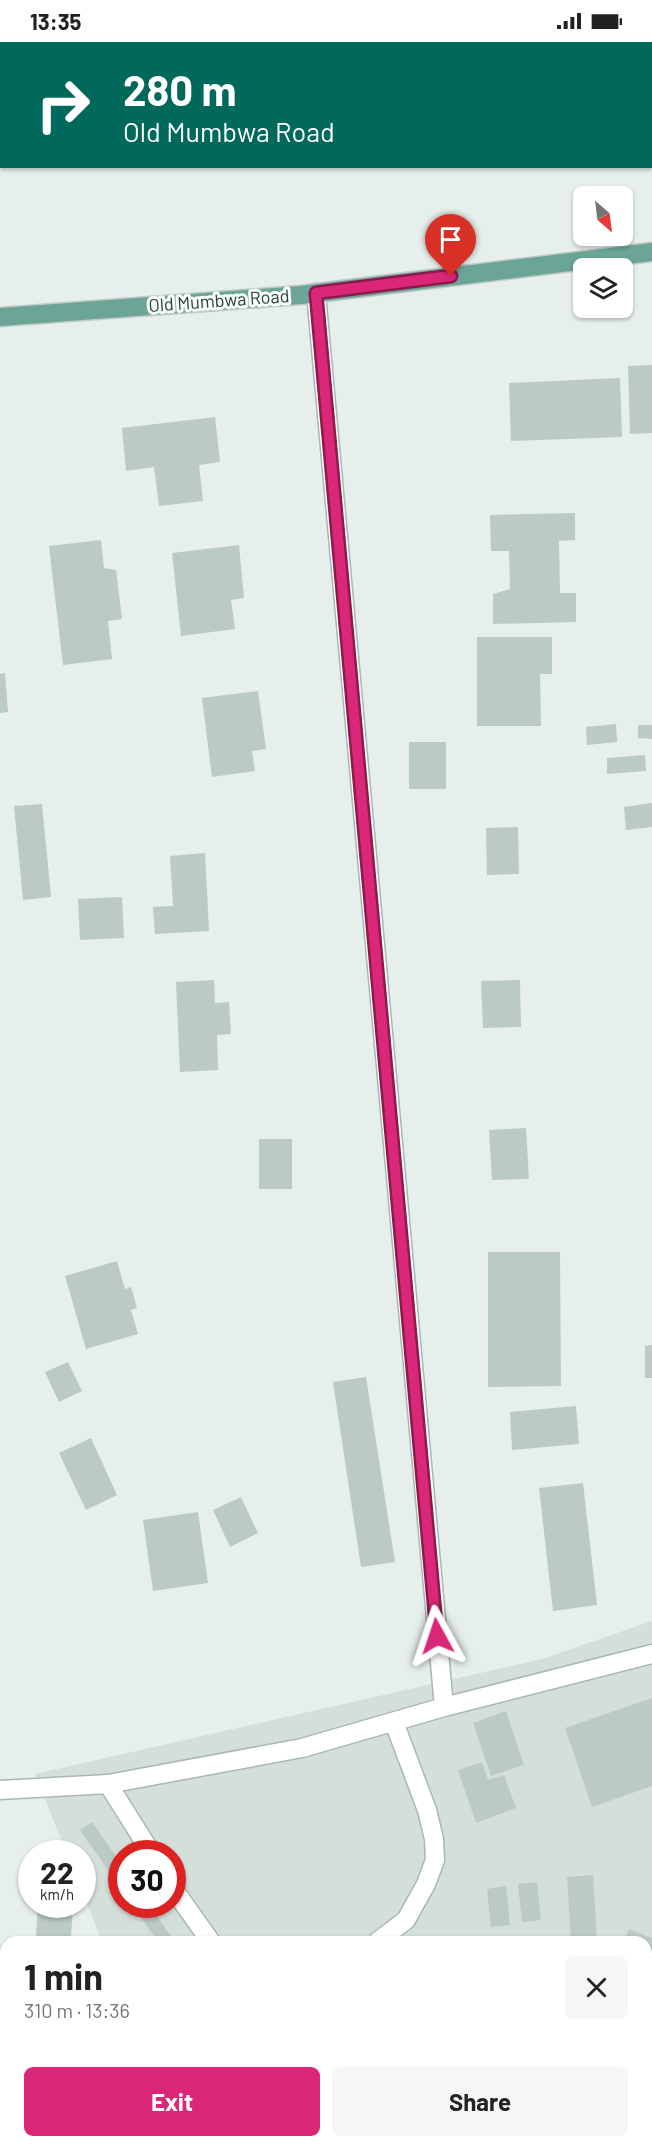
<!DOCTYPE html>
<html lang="en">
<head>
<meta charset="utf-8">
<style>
	body { margin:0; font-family:Barlow,sans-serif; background:#f6f6f6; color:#222; height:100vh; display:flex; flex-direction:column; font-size:22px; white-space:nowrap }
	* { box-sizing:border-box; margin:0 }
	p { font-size:20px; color:#767676 }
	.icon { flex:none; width:33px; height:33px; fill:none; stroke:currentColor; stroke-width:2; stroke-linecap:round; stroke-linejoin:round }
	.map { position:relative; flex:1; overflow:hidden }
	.side { position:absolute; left:0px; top:1894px; width:652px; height:212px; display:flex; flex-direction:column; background:#fff; border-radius:18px 18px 0 0; box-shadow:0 2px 4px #0004 }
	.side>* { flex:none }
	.top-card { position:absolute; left:0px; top:0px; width:652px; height:126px; box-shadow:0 2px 4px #0004; background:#00695c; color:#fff; overflow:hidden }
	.needle { width:39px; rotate:152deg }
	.fabs { position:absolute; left:573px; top:144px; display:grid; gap:12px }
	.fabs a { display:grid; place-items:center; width:60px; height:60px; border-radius:9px; background:#fff; box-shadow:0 2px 4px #0004; font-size:30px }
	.speed { position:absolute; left:18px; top:1798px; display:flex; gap:12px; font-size:30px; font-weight:700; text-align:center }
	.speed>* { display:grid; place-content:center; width:78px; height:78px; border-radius:50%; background:#fff; box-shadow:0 2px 4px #0004; line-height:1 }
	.speed small { font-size:15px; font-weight:400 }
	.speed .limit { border:9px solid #d22; background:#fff; color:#111 }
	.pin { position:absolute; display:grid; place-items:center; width:51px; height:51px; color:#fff; margin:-62px -26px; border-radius:50% 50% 50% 0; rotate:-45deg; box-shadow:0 0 6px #0007 }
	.pin .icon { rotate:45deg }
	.me { position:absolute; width:66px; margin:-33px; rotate:355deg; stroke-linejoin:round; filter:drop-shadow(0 0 4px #0008) }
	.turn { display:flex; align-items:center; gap:21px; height:126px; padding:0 24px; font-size:27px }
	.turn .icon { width:78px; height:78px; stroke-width:2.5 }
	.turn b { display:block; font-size:42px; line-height:51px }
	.round { display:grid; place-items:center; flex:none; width:63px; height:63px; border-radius:9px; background:#f6f6f6 }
	.overview { display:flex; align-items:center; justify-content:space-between; height:102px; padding:0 24px }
	h1 { font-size:36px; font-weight:700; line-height:45px }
	.cta { display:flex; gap:12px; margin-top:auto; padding:12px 24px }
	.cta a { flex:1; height:69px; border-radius:9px; background:#db2777; color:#fff; font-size:24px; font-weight:700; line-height:69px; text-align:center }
	.cta a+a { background:#f6f6f6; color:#222 }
	.status { display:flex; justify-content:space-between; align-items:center; height:42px; padding:0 30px; background:#fff; direction:ltr }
	.status svg { height:16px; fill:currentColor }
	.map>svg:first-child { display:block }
	.built { fill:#d4dfda; fill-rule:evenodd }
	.building { fill:#bbcac4 }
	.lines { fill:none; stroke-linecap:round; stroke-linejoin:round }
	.minor-casing { stroke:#a8b8b2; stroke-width:21 }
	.major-casing { stroke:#c2cac8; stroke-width:21 }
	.minor { stroke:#fff; stroke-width:18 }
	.major { stroke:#6aa596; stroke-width:18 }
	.route-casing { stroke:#8e194d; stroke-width:15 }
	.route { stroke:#db2777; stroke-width:10 }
	.labels { text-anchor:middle; stroke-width:6; stroke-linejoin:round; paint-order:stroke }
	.street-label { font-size:18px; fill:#24423a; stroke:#f7fbf9 }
</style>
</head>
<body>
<div class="status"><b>13:35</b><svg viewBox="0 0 49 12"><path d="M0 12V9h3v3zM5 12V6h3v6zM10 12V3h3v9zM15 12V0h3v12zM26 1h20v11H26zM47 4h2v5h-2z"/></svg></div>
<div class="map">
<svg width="652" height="2105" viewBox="0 0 652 2105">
	<rect width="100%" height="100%" fill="#e6efeb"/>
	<!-- built -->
	<path class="built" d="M652,1579V2105H233L227,2100H646V1900H102L83,1851L82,1812H67L35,1732L542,1617ZM122,1812H172V1863H122Z"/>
	<!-- building -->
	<path class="building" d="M652,323V391L630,392L628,324Z
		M620,336L622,395L511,399L509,341Z
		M215,375L220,420L199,423L203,459L159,464L154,425L126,429L122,386Z
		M575,471V498L559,499L560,551H576V580L493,582V552L510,547L509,509H491L490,473Z
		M101,498L104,526L116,528L122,577L108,579L112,617L63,623L49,504Z
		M239,503L244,556L231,558L235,587L181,594L172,511Z
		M477,595H552V632H540L541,684H477Z
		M5,631L8,670L0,671V632Z
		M258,649L266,707L252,709L255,729L212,735L202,656Z
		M616,682L617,700L587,703L586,685Z
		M638,683H652V697L638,696Z
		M409,700H446V747H409Z
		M645,713L646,729L607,732V716Z
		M652,761V785L626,788L624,765Z
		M42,762L51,855L23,858L14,764Z
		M518,785L519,832L487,833L486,786Z
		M205,811L209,889L155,892L153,865L173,864L170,814Z
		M122,855L124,896L80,898L78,857Z
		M214,938L215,961L229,960L231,992L217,993L218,1028L180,1030L176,940Z
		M520,938L521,985L483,986L481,939Z
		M526,1086L529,1137L492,1138L489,1088Z
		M259,1097H292V1147H259Z
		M488,1210H560L561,1344L488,1345Z
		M117,1219L125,1247L131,1245L137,1266L131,1268L138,1292L86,1307L65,1234Z
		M652,1303V1336H645V1304Z
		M68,1320L82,1349L59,1360L45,1330Z
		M366,1335L395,1520L361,1525L333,1340Z
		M576,1364L579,1402L512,1408L510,1370Z
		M91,1396L117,1453L86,1468L59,1411Z
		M583,1441L597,1563L553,1569L539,1446Z
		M241,1455L258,1491L230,1505L213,1468Z
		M198,1470L208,1541L153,1549L143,1478Z
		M652,1656V1744L592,1765L565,1686Z
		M506,1669L524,1723L491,1734L473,1681Z
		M482,1720L488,1738L504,1733L516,1766L476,1781L458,1728Z
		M92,1780L122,1823V1848L80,1788Z
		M593,1833L597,1900H571L567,1835Z
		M537,1840L541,1878L522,1880L518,1842Z
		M506,1844L510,1883L491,1885L487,1847Z
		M38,1863H73L71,1896L36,1894Z
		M132,1863H149L175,1900H158Z
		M629,1887L652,1896V1918L646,1916V1900H623Z
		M646,1941H652V1974H646Z
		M646,1980H652V2039H646Z
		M0,2029H6V2054L0,2053Z
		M648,2046H652V2085H650Z
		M284,2100H326L319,2105H288Z
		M350,2100H390L393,2105H353Z
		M400,2100H584L585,2105H401Z
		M591,2100H648V2105H591Z"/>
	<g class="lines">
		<defs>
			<path id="minor" d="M316,251L444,1665
				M108,1742L152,1812
				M0,1748L108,1742L302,1706L444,1665L652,1612
				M172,1845L211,1900
				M377,1900L406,1878L426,1842L435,1818L434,1797L427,1768L394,1680
				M0,2094L6,2095
				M62,2100L110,2103L123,2100
				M341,2100L345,2105"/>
			<path id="major" d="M0,275L301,253L652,210"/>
		</defs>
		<!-- minor casing -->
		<use href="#minor" class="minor-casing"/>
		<!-- major casing -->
		<use href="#major" class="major-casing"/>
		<!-- minor -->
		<use href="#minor" class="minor"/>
		<!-- major -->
		<use href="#major" class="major"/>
	</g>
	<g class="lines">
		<defs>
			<path id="route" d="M437,1594L316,251L451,234"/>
		</defs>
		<!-- route casing -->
		<use href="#route" class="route-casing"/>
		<!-- route -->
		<use href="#route" class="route"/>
	</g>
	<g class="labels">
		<!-- street labels -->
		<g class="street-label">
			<text transform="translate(219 259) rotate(-4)" y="6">Old Mumbwa Road</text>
		</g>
	</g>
</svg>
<div class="fabs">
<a><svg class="needle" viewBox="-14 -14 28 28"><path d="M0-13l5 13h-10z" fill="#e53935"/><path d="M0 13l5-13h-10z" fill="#767676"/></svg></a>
<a><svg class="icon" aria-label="layers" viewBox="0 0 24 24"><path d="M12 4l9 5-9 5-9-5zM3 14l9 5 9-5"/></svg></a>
</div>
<div class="speed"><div>22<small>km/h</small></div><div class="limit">30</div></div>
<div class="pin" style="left:451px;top:234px;background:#d93025"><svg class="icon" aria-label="arrive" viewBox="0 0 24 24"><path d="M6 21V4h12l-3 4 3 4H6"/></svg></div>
<svg class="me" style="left:437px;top:1594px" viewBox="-20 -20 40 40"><path d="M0-17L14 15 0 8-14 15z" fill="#db2777" stroke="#fff" stroke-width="4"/></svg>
<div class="top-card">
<div class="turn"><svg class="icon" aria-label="right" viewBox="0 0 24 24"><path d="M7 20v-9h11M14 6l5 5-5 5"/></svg><div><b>280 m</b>Old Mumbwa Road</div></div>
</div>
<section class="side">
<div class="overview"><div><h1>1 min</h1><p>310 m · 13:36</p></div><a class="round"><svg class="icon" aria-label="close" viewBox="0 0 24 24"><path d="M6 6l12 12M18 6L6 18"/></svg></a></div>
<div class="cta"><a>Exit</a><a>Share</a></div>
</section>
</div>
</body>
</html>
